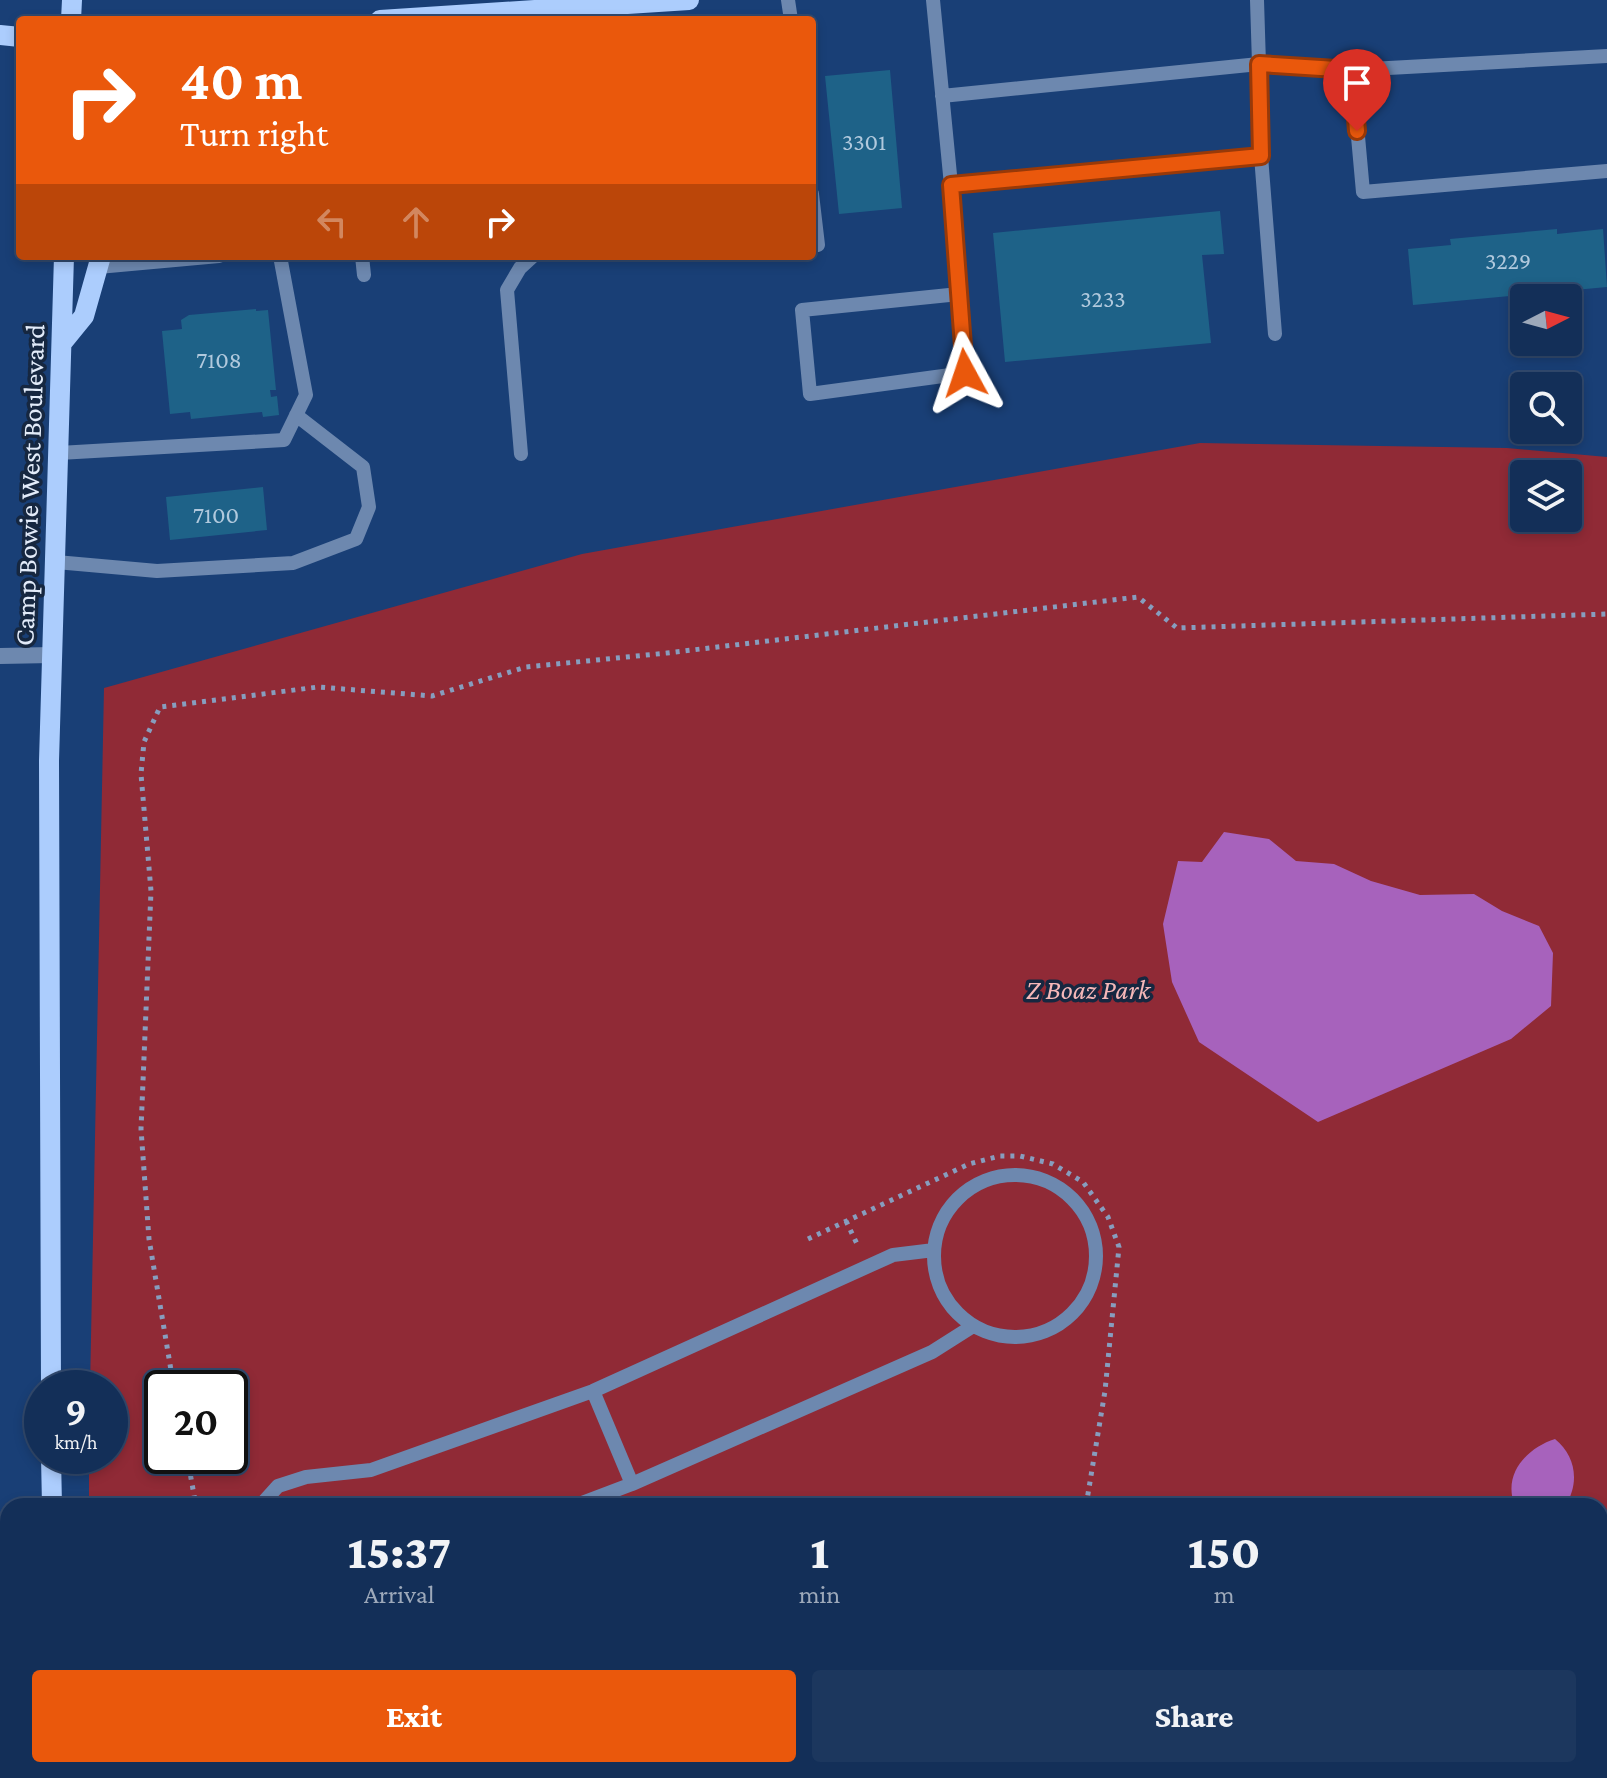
<!DOCTYPE html>
<html lang="en">
<head>
<meta charset="utf-8">
<style>
	body { margin:0; font-family:"Crimson Pro",serif; background:#1c375e; color:#f1f3f6; height:100vh; display:flex; flex-direction:column; font-size:30px; white-space:nowrap }
	* { box-sizing:border-box; margin:0 }
	p { font-size:26px; color:#9da9ba }
	.icon { flex:none; width:44px; height:44px; fill:none; stroke:currentColor; stroke-width:2; stroke-linecap:round; stroke-linejoin:round }
	.map { position:relative; flex:1; overflow:hidden }
	.panel { position:absolute; left:0px; top:1498px; width:1608px; height:280px; display:flex; flex-direction:column; background:#132f58; border-radius:24px 24px 0 0; box-shadow:0 4px 12px #0003,0 0 0 2px #324a6e }
	.panel>* { flex:none }
	.guide { position:absolute; left:16px; top:16px; width:800px; height:244px; border-radius:8px; box-shadow:0 4px 12px #0003,0 0 0 2px #324a6e; background:#ea580c; color:#fff; overflow:hidden }
	.needle { width:52px; rotate:84deg }
	.tools { position:absolute; left:1510px; top:284px; display:grid; gap:16px }
	.tools a { display:grid; place-items:center; width:72px; height:72px; border-radius:8px; background:#132f58; box-shadow:0 4px 12px #0003,0 0 0 2px #324a6e; font-size:40px }
	.speed { position:absolute; left:24px; top:1370px; display:flex; gap:16px; font-size:40px; font-weight:700; text-align:center }
	.speed>* { display:grid; place-content:center; width:104px; height:104px; border-radius:50%; background:#132f58; box-shadow:0 4px 12px #0003,0 0 0 2px #324a6e; line-height:1 }
	.speed small { font-size:20px; font-weight:400 }
	.speed .limit { border:4px solid #111; border-radius:12px; background:#fff; color:#111 }
	.pin { position:absolute; display:grid; place-items:center; width:68px; height:68px; color:#fff; margin:-82px -34px; border-radius:50% 50% 50% 0; rotate:-45deg; box-shadow:0 0 8px #0007 }
	.pin .icon { rotate:45deg }
	.me { position:absolute; width:88px; margin:-44px; rotate:355deg; stroke-linejoin:round; filter:drop-shadow(0 0 6px #0008) }
	.turn { display:flex; align-items:center; gap:28px; height:168px; padding:0 32px; font-size:36px }
	.turn .icon { width:104px; height:104px; stroke-width:2.5 }
	.turn b { display:block; font-size:56px; line-height:68px }
	.lanes { display:flex; align-items:center; height:76px; padding:0 32px; background:#0003; justify-content:center; gap:40px; direction:ltr }
	.lanes .off { opacity:.35 }
	.eta { display:flex; justify-content:space-evenly; align-items:center; height:136px; text-align:center }
	.eta b { font-size:48px; font-weight:800; line-height:56px }
	.cta { display:flex; gap:16px; margin-top:auto; padding:16px 32px }
	.cta a { flex:1; height:92px; border-radius:8px; background:#ea580c; color:#fff; font-size:32px; font-weight:800; line-height:92px; text-align:center }
	.cta a+a { background:#1c375e; color:#f1f3f6 }
	.map>svg:first-child { display:block }
	.green { fill:#902a36; fill-rule:evenodd }
	.water { fill:#a762bc }
	.building { fill:#1e6288 }
	.lines { fill:none; stroke-linecap:round; stroke-linejoin:round }
	.path { stroke:#879dbe; stroke-width:5; stroke-dasharray:4 6; stroke-linecap:butt }
	.lane { stroke:#6d88af; stroke-width:14 }
	.street { stroke:#6d88af; stroke-width:16 }
	.primary { stroke:#accdfd; stroke-width:20 }
	.route-casing { stroke:#983908; stroke-width:20 }
	.route { stroke:#ea580c; stroke-width:14 }
	.labels { text-anchor:middle; stroke-width:7; stroke-linejoin:round; paint-order:stroke }
	.number-label { font-size:24px; fill:#b1c9dd }
	.street-label { font-size:28px; fill:#e2ebf9; stroke:#162740 }
	.park-label { font-size:28px; font-style:italic; fill:#f5b7b8; stroke:#162740 }
</style>
</head>
<body>
<div class="map">
<svg width="1607" height="1778" viewBox="0 0 1607 1778">
	<rect width="100%" height="100%" fill="#193f76"/>
	<!-- green -->
	<path class="green" d="M1200,443L1507,448L1607,457V1778H91L90,1770H1600V1506H89V1456H110V1388H90L104,688L582,554ZM1524,474H1568V518H1524ZM162,1388H230V1456H162Z"/>
	<!-- water -->
	<path class="water" d="M1224,832L1269,839L1296,861L1334,864L1371,881L1420,895L1474,894L1502,911L1539,926L1553,953L1551,1006L1511,1039L1318,1122L1199,1042L1172,982L1163,924L1178,861L1202,862Z
		M1555,1439C1576,1456 1580,1483 1565,1506H1515C1502,1474 1527,1448 1555,1439Z"/>
	<!-- building -->
	<path class="building" d="M890,70L902,208L839,214L825,76Z
		M1220,211L1224,254L1202,255L1211,343L1005,362L993,233Z
		M1557,229V234L1603,229L1607,287L1413,305L1408,249L1451,245L1450,239Z
		M256,309V311L268,310L276,390H270L271,397L277,396L279,415L263,417L262,412L191,419L190,412L170,414L162,331L182,329L181,320L189,315Z
		M263,487L267,530L170,540L166,497Z"/>
	<g class="lines">
		<!-- path -->
		<path class="path" d="M846,1221L858,1246
			M808,1239L969,1164L1000,1156H1020L1053,1164L1083,1182L1108,1217L1119,1247L1105,1391L1086,1506
			M174,1388L149,1239L141,1129L151,891L141,774L144,742L160,707L318,687L432,696L526,667L667,653L1138,597L1177,628L1607,614
			M187,1456L196,1506
			M1600,1632L1607,1629
			M179,1778L182,1770"/>
		<!-- lane -->
		<path class="lane" d="M788,0L791,20
			M933,0L951,185L1261,156L1259,64L942,96
			M1257,0L1259,64L1352,70L1607,56
			M1352,70L1363,192L1607,171
			M1261,156L1275,334
			M951,185L959,294L802,310L810,394L965,373L959,294
			M812,194L818,245
			M362,256L364,275
			M98,267L219,256
			M59,453L284,440L306,395L280,256
			M521,454L507,290L520,268L533,256
			M56,562L157,571L293,563L356,539L369,507L363,467L296,415
			M934 1256a81 81 0 1 1 162 0a81 81 0 1 1-162 0Z
			M593,1391L632,1484
			M260,1506L278,1486L306,1477L371,1470L593,1391L893,1255L934,1250
			M574,1506L632,1484L932,1352L973,1326"/>
		<!-- street -->
		<path class="street" d="M0,656L52,655"/>
		<!-- primary -->
		<path class="primary" d="M71,20L72,0
			M380,20L689,0
			M0,35L20,37
			M62,343L84,316L101,256
			M51,1388L49,761L64,256
			M51,1456L52,1506
			M0,1540L8,1542
			M48,1778V1770"/>
	</g>
	<g class="lines">
		<defs>
			<path id="route" d="M965,373L951,185L1261,156L1259,64L1352,70L1357,131"/>
		</defs>
		<!-- route casing -->
		<use href="#route" class="route-casing"/>
		<!-- route -->
		<use href="#route" class="route"/>
	</g>
	<g class="labels">
		<!-- number labels -->
		<g class="number-label">
			<text x="864" y="150">3301</text>
			<text x="1508" y="269">3229</text>
			<text x="1103" y="307">3233</text>
			<text x="219" y="368">7108</text>
			<text x="216" y="523">7100</text>
		</g>
		<!-- street labels -->
		<g class="street-label">
			<text transform="translate(29 485) rotate(-88)" y="10">Camp Bowie West Boulevard</text>
		</g>
		<!-- park labels -->
		<g class="park-label">
			<text x="1088" y="999">Z Boaz Park</text>
		</g>
	</g>
</svg>
<div class="tools">
<a><svg class="needle" viewBox="-14 -14 28 28"><path d="M0-13l5 13h-10z" fill="#e53935"/><path d="M0 13l5-13h-10z" fill="#9da9ba"/></svg></a>
<a><svg class="icon" aria-label="search" viewBox="0 0 24 24"><circle cx="10" cy="10" r="6"/><path d="M15 15l6 6"/></svg></a>
<a><svg class="icon" aria-label="layers" viewBox="0 0 24 24"><path d="M12 4l9 5-9 5-9-5zM3 14l9 5 9-5"/></svg></a>
</div>
<div class="speed"><div>9<small>km/h</small></div><div class="limit">20</div></div>
<div class="pin" style="left:1357px;top:131px;background:#d93025"><svg class="icon" aria-label="arrive" viewBox="0 0 24 24"><path d="M6 21V4h12l-3 4 3 4H6"/></svg></div>
<svg class="me" style="left:965px;top:373px" viewBox="-20 -20 40 40"><path d="M0-17L14 15 0 8-14 15z" fill="#ea580c" stroke="#fff" stroke-width="4"/></svg>
<div class="guide">
<div class="turn"><svg class="icon" aria-label="right" viewBox="0 0 24 24"><path d="M7 20v-9h11M14 6l5 5-5 5"/></svg><div><b>40 m</b>Turn right</div></div>
<div class="lanes"><svg class="icon off" aria-label="left" viewBox="0 0 24 24"><path d="M17 20v-9H6M10 6l-5 5 5 5"/></svg><svg class="icon off" aria-label="ahead" viewBox="0 0 24 24"><path d="M12 20V5M6 11l6-6 6 6"/></svg><svg class="icon" aria-label="right" viewBox="0 0 24 24"><path d="M7 20v-9h11M14 6l5 5-5 5"/></svg></div>
</div>
<section class="panel">
<div class="eta">
<div><b>15:37</b><p>Arrival</p></div>
<div><b>1</b><p>min</p></div>
<div><b>150</b><p>m</p></div>
</div>
<div class="cta"><a>Exit</a><a>Share</a></div>
</section>
</div>
</body>
</html>
